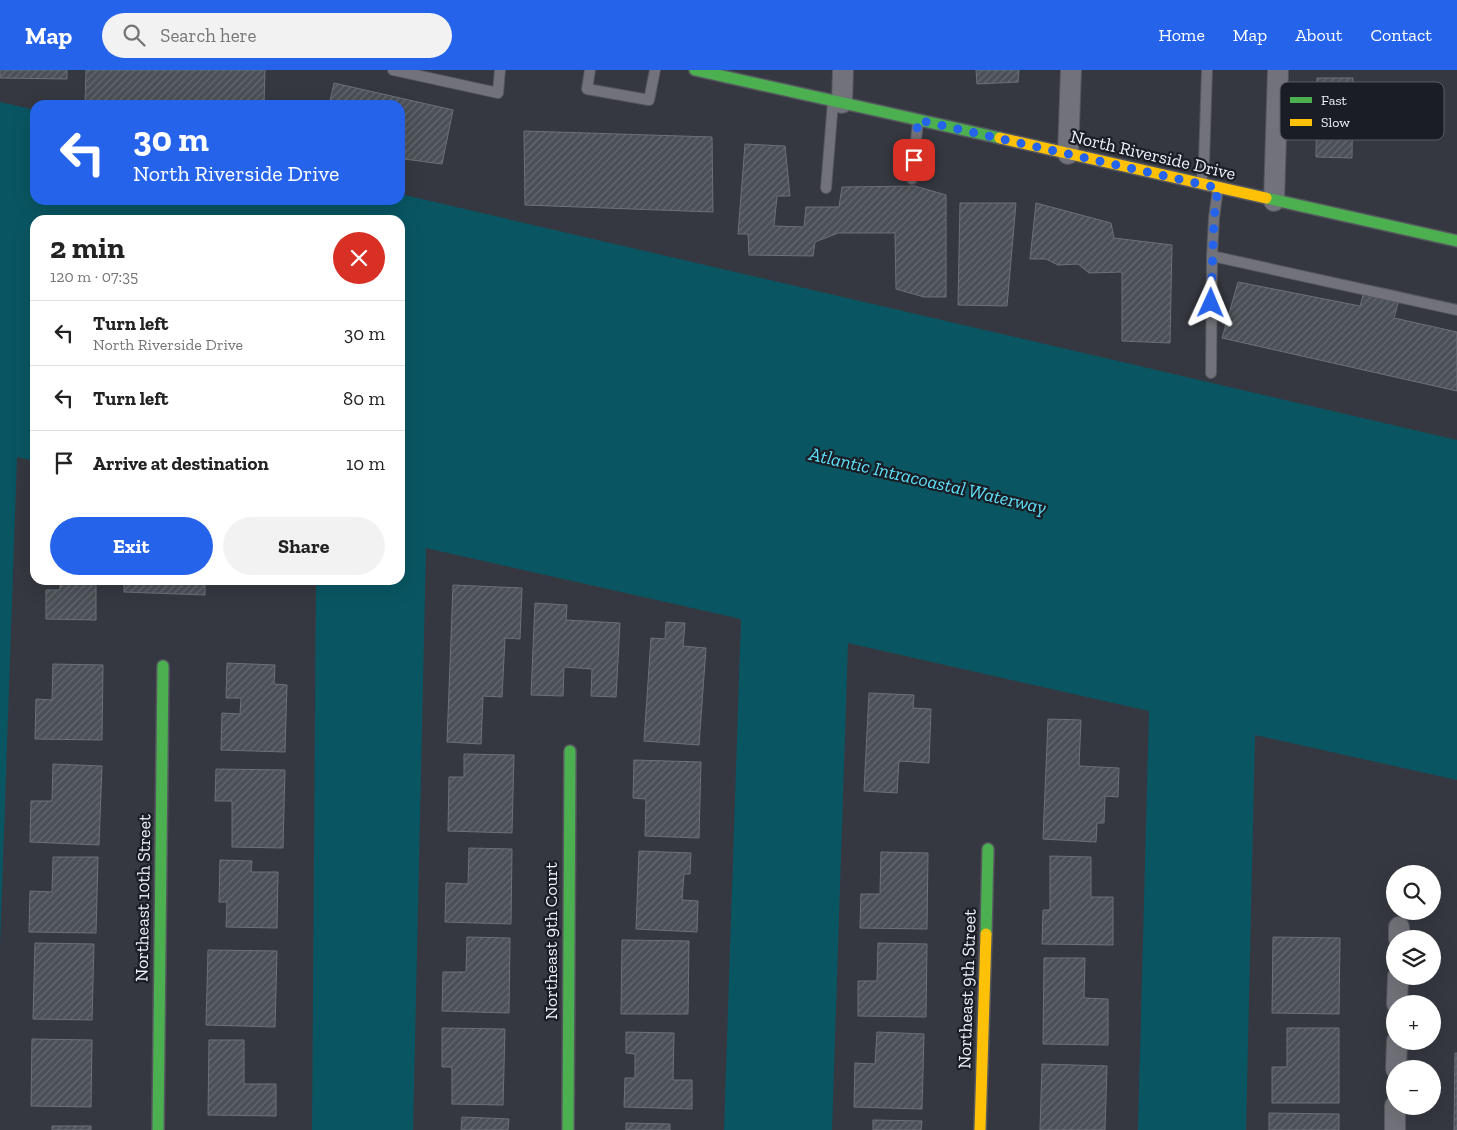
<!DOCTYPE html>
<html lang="en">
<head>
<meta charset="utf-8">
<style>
	body { margin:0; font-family:"Zilla Slab",serif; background:#f2f2f2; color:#222; height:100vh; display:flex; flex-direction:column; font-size:19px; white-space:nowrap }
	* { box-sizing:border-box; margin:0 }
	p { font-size:16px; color:#767676 }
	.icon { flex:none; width:28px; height:28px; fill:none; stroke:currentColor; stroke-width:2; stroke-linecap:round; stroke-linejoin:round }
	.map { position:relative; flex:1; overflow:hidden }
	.drawer { position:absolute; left:30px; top:145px; width:375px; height:370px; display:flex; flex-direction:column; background:#fff; border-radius:15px; box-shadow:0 5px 20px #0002 }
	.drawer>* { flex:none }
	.banner { position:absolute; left:30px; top:30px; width:375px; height:105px; border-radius:15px; box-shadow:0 5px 20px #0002; background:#2563eb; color:#fff; overflow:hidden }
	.controls { position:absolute; left:1386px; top:795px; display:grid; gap:10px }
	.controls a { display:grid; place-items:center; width:55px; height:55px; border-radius:50%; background:#fff; box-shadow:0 5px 20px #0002; font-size:25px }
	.pin { position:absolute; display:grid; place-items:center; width:42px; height:42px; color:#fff; margin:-21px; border-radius:10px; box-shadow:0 2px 8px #0006 }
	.me { position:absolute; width:55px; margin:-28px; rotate:1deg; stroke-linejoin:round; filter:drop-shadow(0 0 4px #0008) }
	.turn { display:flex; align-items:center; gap:18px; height:105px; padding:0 20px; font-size:22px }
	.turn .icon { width:65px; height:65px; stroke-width:2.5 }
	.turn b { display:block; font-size:35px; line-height:42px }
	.round { display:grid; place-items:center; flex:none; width:52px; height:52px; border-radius:26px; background:#f2f2f2 }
	.summary { display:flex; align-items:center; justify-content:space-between; height:85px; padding:0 20px }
	h1 { font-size:30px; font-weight:700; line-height:38px }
	.cta { display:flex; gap:10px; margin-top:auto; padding:10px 20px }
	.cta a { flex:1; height:58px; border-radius:30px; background:#2563eb; color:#fff; font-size:20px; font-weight:700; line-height:58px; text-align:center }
	.cta a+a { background:#f2f2f2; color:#222 }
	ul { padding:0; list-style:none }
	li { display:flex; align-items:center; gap:15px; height:65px; padding:0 20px; border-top:1px solid #e0e0e0 }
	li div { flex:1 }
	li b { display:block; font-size:19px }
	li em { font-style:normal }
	header { display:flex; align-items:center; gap:30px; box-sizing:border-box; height:70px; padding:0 25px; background:#2563eb; color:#fff }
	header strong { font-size:24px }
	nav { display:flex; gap:28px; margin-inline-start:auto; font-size:18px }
	.search { width:350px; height:45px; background:#f2f2f2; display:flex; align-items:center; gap:12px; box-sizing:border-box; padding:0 18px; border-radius:28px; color:#767676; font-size:19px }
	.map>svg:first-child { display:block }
	.water { fill:#095662 }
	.building { fill:url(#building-hatch); stroke:#6c7077 }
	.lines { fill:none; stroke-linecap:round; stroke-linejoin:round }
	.lane-casing { stroke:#55575f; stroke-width:12 }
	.street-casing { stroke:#55575f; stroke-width:22 }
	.fast-casing { stroke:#55575f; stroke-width:14 }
	.slow-casing { stroke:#55575f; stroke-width:14 }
	.lane { stroke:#72737a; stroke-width:10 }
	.street { stroke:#72737a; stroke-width:20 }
	.fast { stroke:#4caf50; stroke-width:11 }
	.slow { stroke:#ffc107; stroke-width:11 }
	.route { stroke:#2563eb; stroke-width:9; stroke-dasharray:0 16.2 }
	.labels { text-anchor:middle; stroke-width:4.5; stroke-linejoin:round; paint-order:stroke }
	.street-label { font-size:18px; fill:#eff1fd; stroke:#1b1d25 }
	.water-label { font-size:19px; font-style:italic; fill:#5be2fa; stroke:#1b1d25 }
	.key { fill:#1b1d25; stroke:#5b5d66; stroke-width:1 }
	.key-label { font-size:14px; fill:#eff1fd }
</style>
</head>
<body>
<header>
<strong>Map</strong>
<div class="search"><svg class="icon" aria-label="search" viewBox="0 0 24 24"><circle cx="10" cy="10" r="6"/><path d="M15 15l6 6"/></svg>Search here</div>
<nav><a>Home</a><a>Map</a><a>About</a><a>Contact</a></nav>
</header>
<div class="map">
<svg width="1457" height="1060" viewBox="0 0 1457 1060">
	<defs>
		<pattern id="building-hatch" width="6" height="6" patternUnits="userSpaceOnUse" patternTransform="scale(1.25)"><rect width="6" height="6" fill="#4b5057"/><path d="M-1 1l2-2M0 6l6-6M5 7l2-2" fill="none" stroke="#656a70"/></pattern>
	</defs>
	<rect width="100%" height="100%" fill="#363841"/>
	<!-- water -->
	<path class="water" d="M0,32L35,40V130H400V124L1457,370V710L1255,665L1246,1060H1138L1149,641L848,573L832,1060H724L741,549L426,478L413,1060H312L316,510H400V150H35V391L17,387L0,877Z"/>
	<!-- building -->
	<path class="building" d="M0,0H67V9L0,8Z
		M86,0H265L264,35H85Z
		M976,0H1019L1018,12L977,14Z
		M1317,8H1353L1352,88L1316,87Z
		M334,13L453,40L442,94L404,89L400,102V35H329Z
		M524,61L712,67L713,142L525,135Z
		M745,74L785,76L790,126H777L774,156L804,157L806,137H839L842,117L915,116L946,125V227H924L896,219L895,163H838L815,172L813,186L749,185L748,164H738Z
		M960,133H1016L1007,236L958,235Z
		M1036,133L1111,153L1114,168L1172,175L1170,273L1122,271V202L1089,203L1078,194L1058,195L1046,189H1030Z
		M1238,212L1360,236L1366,215L1401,222L1394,248L1457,262V321L1222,268Z
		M60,510H96V550L46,549V520H60Z
		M124,510H205V525L124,522Z
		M453,515L522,518L520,569L505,568L502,627L483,626L481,674L447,672Z
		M535,533L567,535L566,550L620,553L616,627L591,626L592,599L564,597L563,626L531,625Z
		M666,552L685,553L683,576L706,578L699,675L644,671L651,568L665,569Z
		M227,593L275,595L274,614L287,615L285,682L221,680L222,643L240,644L241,628H226Z
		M53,594L103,595L102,670L35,669L36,629L52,630Z
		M869,623L914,625L913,638L931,639L929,693L899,691L897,723L864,721Z
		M1048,649L1081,650L1079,696L1119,698L1118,727L1105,726L1104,753H1097L1096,772L1043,769Z
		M464,684L514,685L512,763L448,761L449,707H464Z
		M634,690L701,692L699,768L645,766L646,729L633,728Z
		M53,694L102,696L99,775L30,772L31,731H52Z
		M216,699L285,700L283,778L232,777V731H215Z
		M469,778L512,779L511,854L445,852L446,813L468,814Z
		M639,781L691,783L690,804H684L682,830L698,831L697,862L636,859Z
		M881,782L928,783L927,859L860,858L861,824H880Z
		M1050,786L1091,787V827H1113V875L1042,874L1043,840H1050Z
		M53,787H98L96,863L29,862L30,821L52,822Z
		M220,790L252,791L251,802H278L277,858L226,857L227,832H219Z
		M467,867L510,868L509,943L442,941L443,902H466Z
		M1273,867L1340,868L1339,944L1272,943Z
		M622,870L689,871L688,944H621Z
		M35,873L94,874L92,950L33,949Z
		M878,873L927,874L926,947L858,946V911H877Z
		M208,880L277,881L275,957L206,955Z
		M1044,888H1085L1084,928L1108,929V975L1043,974Z
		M442,958L505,959L503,1035L452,1034V997H442Z
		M1287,958H1339V1033H1272V997H1287Z
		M626,962L674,963L673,1010H692V1039L624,1037L625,1008H635V984L626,983Z
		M877,962L924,964L922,1039L854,1037L855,993L875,994Z
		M32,969L92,970L91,1037L31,1036Z
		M209,970H244V1014H276V1046L208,1045Z
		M1455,983H1457V1060H1454Z
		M1042,994L1107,996L1105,1060H1040Z
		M1269,1043L1339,1044V1060H1269Z
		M462,1047L509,1049L508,1060H461Z
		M873,1050L922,1051L921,1060H873Z
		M626,1053L670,1054V1060H626Z
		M52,1056H91V1060H52Z"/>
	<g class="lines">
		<defs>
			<path id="lane" d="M393,0L498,23L500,0
				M590,0L587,19L649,30L655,0
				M912,109L918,51
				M1201,113L1204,92L1207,0
				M826,118L833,32
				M1218,118L1214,148L1212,186L1457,240
				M1211,303L1212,186"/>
			<path id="street" d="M842,33L843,0
				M1068,84L1071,0
				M1274,131L1278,0
				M1399,869V857
				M1397,934L1398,906
				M1396,999L1397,971
				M1395,1060V1036"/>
			<path id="fast" d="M695,0L1000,68
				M1266,128L1457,171
				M986,864L988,779
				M158,1060L163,596
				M568,1060L570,681"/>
			<path id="slow" d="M1000,68L1266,128
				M980,1060L986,864"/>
		</defs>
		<!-- lane casing -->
		<use href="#lane" class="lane-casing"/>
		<!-- street casing -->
		<use href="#street" class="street-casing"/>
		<!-- fast casing -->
		<use href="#fast" class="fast-casing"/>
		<!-- slow casing -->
		<use href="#slow" class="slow-casing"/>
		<!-- lane -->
		<use href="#lane" class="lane"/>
		<!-- street -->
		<use href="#street" class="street"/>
		<!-- fast -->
		<use href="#fast" class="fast"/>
		<!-- slow -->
		<use href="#slow" class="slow"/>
	</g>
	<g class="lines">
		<!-- route -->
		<path class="route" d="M914,90L918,50L1218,118L1214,148L1211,233"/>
	</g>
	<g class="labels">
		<!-- street labels -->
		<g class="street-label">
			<text transform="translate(1153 85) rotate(13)" y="6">North Riverside Drive</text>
			<text transform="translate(143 828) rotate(-89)" y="6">Northeast 10th Street</text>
			<text transform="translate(551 871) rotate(-90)" y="6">Northeast 9th Court</text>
			<text transform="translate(967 919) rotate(-88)" y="6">Northeast 9th Street</text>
		</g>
		<!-- water labels -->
		<g class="water-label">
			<text transform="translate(928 410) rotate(13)" y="7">Atlantic Intracoastal Waterway</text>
		</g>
	</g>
	<!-- legend -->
	<rect x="1280" y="12" width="164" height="58" rx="8" class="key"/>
	<rect x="1290" y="27" width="22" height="6" fill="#4caf50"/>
	<rect x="1290" y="49" width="22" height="7" fill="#ffc107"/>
	<g class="key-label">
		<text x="1321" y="35">Fast</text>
		<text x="1321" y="57">Slow</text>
	</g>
</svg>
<div class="controls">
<a><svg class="icon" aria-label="search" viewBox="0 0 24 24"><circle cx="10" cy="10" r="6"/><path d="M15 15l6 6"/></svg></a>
<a><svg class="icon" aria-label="layers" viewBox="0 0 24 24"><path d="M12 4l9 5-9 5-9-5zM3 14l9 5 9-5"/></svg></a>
<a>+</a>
<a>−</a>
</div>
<div class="pin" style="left:914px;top:90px;background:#d93025"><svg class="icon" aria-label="arrive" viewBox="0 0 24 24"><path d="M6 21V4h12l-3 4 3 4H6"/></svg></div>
<svg class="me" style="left:1211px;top:233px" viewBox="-20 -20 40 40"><path d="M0-17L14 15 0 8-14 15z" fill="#2563eb" stroke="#fff" stroke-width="4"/></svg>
<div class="banner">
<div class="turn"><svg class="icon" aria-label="left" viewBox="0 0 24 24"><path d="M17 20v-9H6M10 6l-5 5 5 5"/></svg><div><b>30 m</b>North Riverside Drive</div></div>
</div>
<section class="drawer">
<div class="summary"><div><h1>2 min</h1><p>120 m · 07:35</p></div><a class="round" style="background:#d93025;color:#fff"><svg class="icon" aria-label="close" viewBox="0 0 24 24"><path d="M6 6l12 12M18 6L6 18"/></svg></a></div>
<ul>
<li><svg class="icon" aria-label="left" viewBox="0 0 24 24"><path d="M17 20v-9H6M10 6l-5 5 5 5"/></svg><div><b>Turn left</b><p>North Riverside Drive</p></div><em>30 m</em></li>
<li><svg class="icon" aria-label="left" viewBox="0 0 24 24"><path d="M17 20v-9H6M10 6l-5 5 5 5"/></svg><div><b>Turn left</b></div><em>80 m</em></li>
<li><svg class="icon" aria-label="arrive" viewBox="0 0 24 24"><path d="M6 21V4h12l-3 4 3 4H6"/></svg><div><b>Arrive at destination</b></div><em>10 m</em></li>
</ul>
<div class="cta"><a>Exit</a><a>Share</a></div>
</section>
</div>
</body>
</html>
